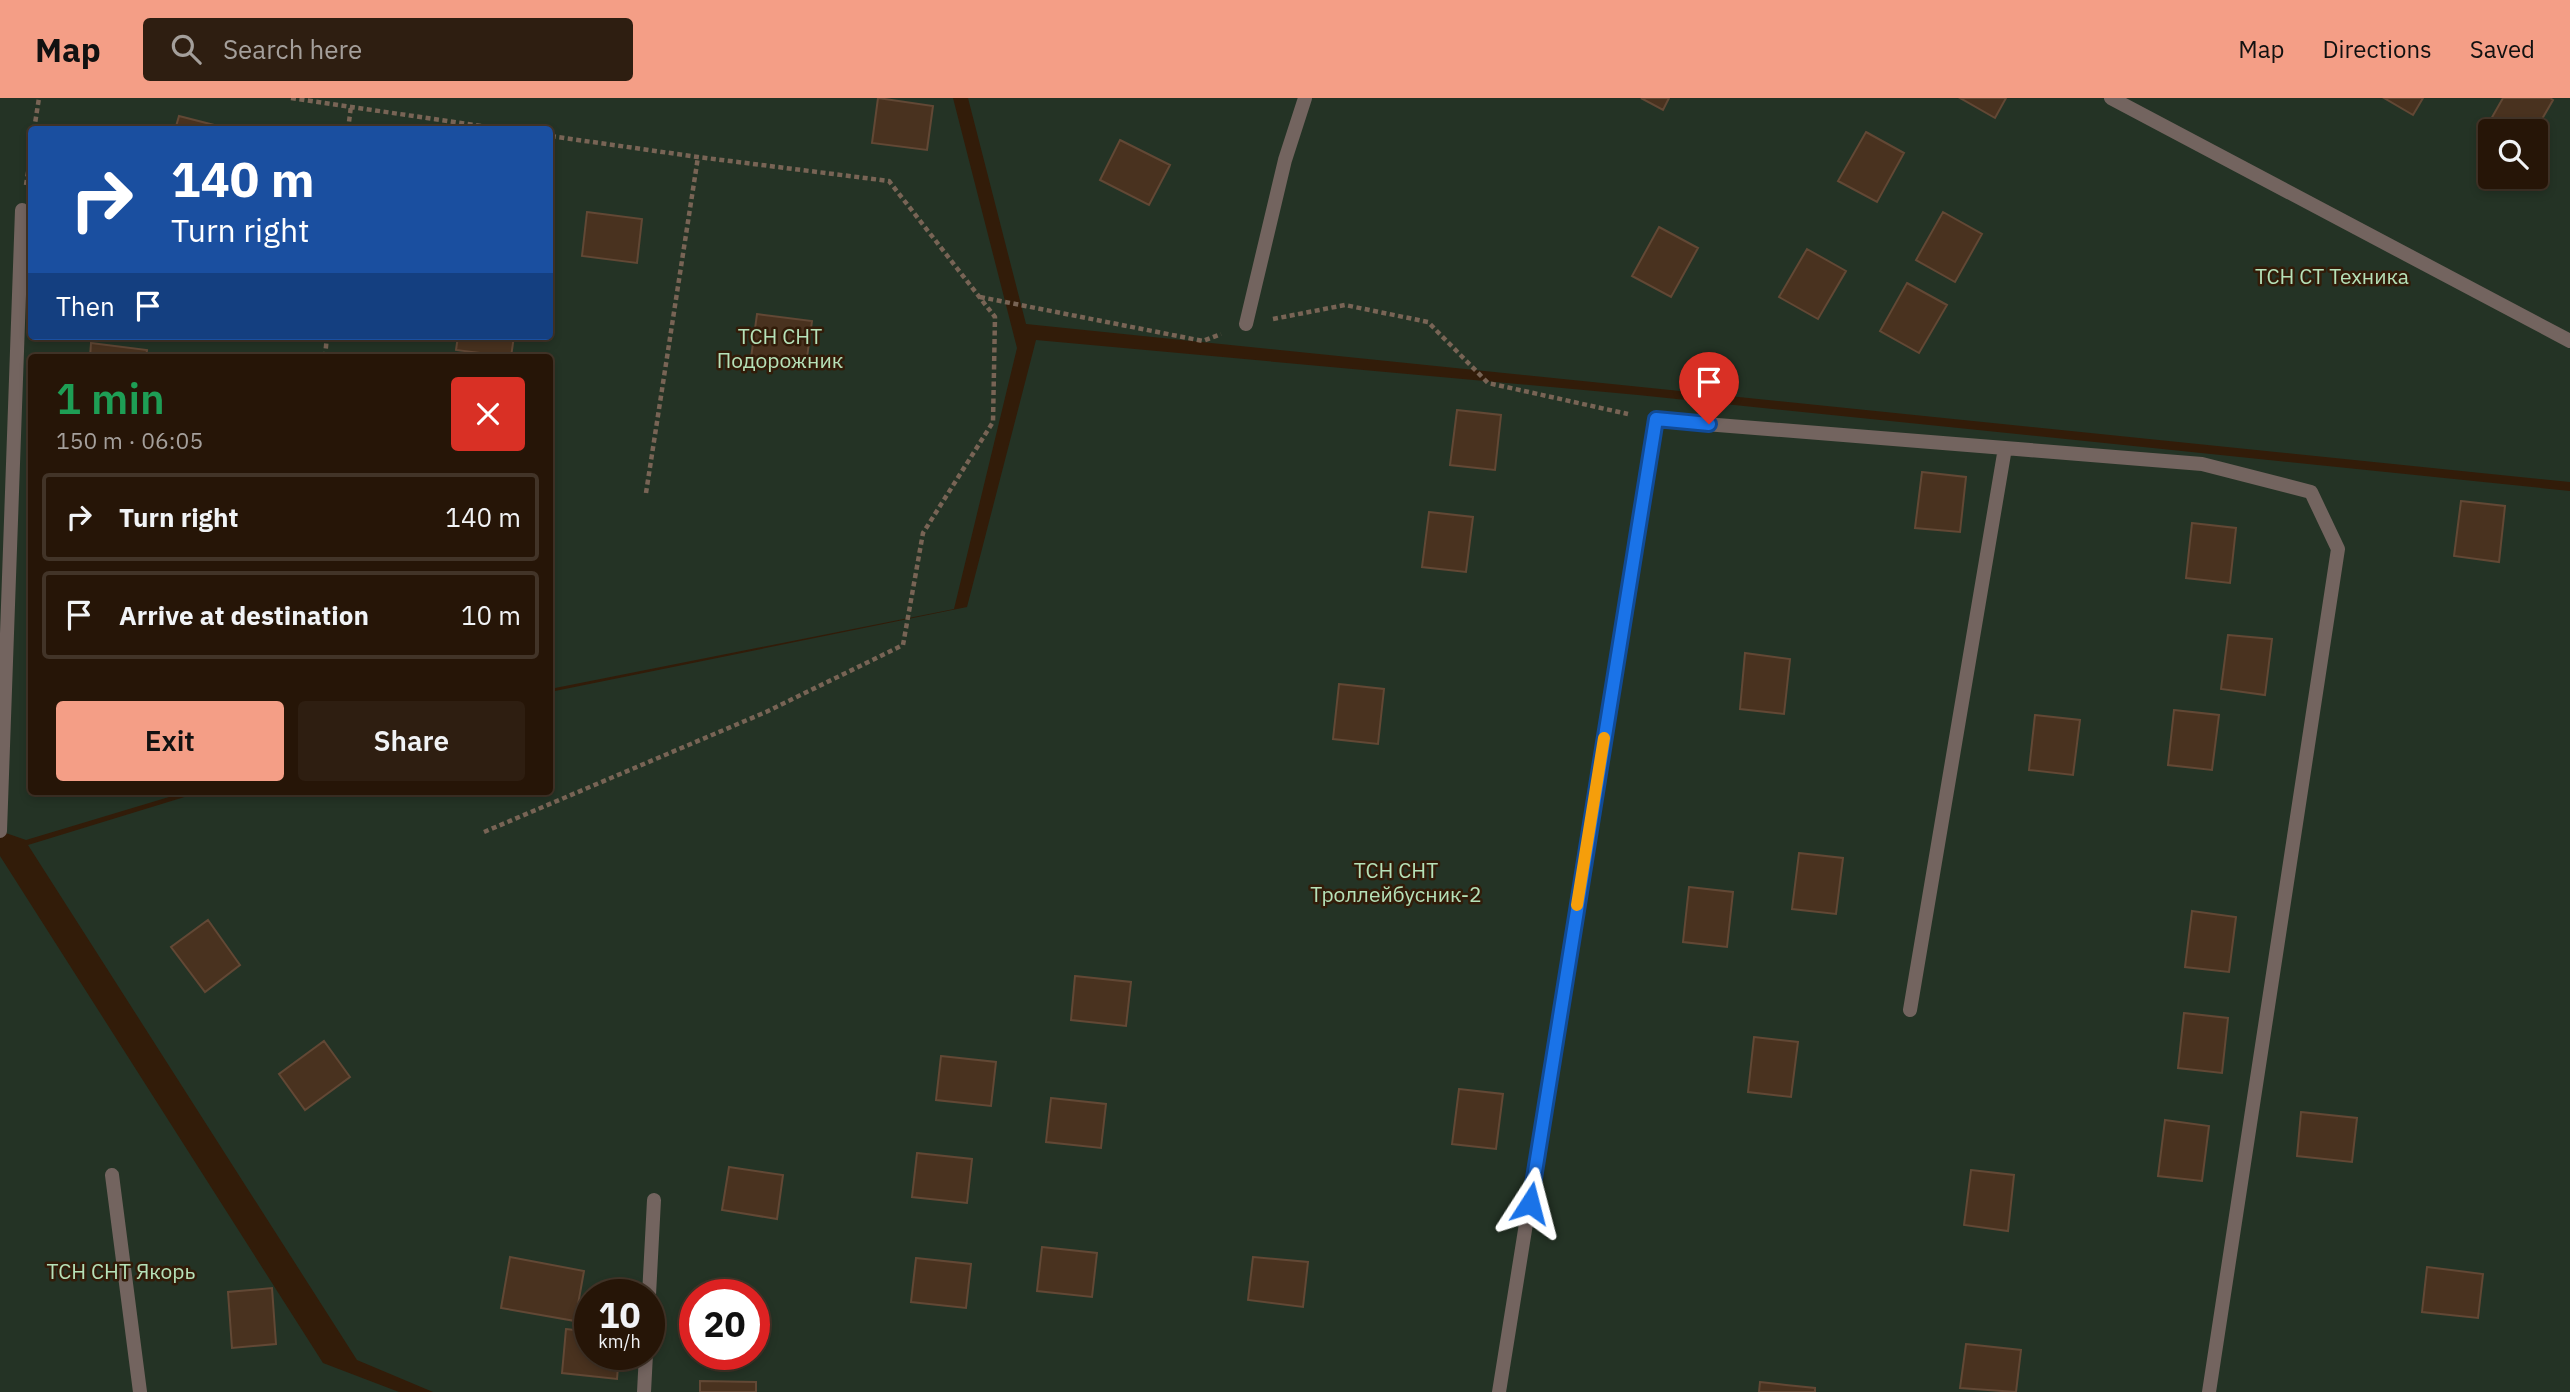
<!DOCTYPE html>
<html lang="en">
<head>
<meta charset="utf-8">
<style>
	body { margin:0; font-family:"IBM Plex Sans",sans-serif; background:#2e1e11; color:#f1f3f6; height:100vh; display:flex; flex-direction:column; font-size:26px; white-space:nowrap }
	* { box-sizing:border-box; margin:0 }
	p { font-size:23px; color:#a49f9b }
	.icon { flex:none; width:38px; height:38px; fill:none; stroke:currentColor; stroke-width:2; stroke-linecap:round; stroke-linejoin:round }
	.map { position:relative; flex:1; overflow:hidden }
	.details { position:absolute; left:28px; top:256px; width:525px; height:441px; display:flex; flex-direction:column; background:#261507; border-radius:7px; box-shadow:0 4px 10px #0003,0 0 0 2px #423428 }
	.details>* { flex:none }
	.hud { position:absolute; left:28px; top:28px; width:525px; height:214px; border-radius:7px; box-shadow:0 4px 10px #0003,0 0 0 2px #423428; background:#1a4fa0; color:#fff; overflow:hidden }
	.fabs { position:absolute; left:2478px; top:21px; display:grid; gap:14px }
	.fabs a { display:grid; place-items:center; width:70px; height:70px; border-radius:7px; background:#261507; box-shadow:0 4px 10px #0003,0 0 0 2px #423428; font-size:35px }
	.speed { position:absolute; left:574px; top:1181px; display:flex; gap:14px; font-size:35px; font-weight:700; text-align:center }
	.speed>* { display:grid; place-content:center; width:91px; height:91px; border-radius:50%; background:#261507; box-shadow:0 4px 10px #0003,0 0 0 2px #423428; line-height:1 }
	.speed small { font-size:18px; font-weight:400 }
	.speed .limit { border:10px solid #d22; background:#fff; color:#111 }
	.pin { position:absolute; display:grid; place-items:center; width:60px; height:60px; color:#fff; margin:-72px -30px; border-radius:50% 50% 50% 0; rotate:-45deg; box-shadow:0 0 7px #0007 }
	.pin .icon { rotate:45deg }
	.me { position:absolute; width:77px; margin:-38px; rotate:9deg; stroke-linejoin:round; filter:drop-shadow(0 0 5px #0008) }
	.turn { display:flex; align-items:center; gap:24px; height:147px; padding:0 28px; font-size:32px }
	.turn .icon { width:91px; height:91px; stroke-width:2.5 }
	.turn b { display:block; font-size:49px; line-height:60px }
	.then { display:flex; align-items:center; height:66px; padding:0 28px; background:#0003; gap:14px; font-size:26px }
	.round { display:grid; place-items:center; flex:none; width:74px; height:74px; border-radius:7px; background:#2e1e11 }
	.summary { display:flex; align-items:center; justify-content:space-between; height:119px; padding:0 28px }
	h1 { font-size:42px; font-weight:600; line-height:52px; color:#1e9e55 }
	.action { display:flex; gap:14px; margin-top:auto; padding:14px 28px }
	.action a { flex:1; height:80px; border-radius:7px; background:#f49e86; color:#111; font-size:28px; font-weight:600; line-height:80px; text-align:center }
	.action a+a { background:#2e1e11; color:#f1f3f6 }
	ul { padding:0; list-style:none }
	li { display:flex; align-items:center; gap:21px; height:88px; margin:0 14px 10px; padding:0 14px; border:4px solid #423428; border-radius:7px }
	li div { flex:1 }
	li b { display:block; font-size:26px }
	li em { font-style:normal }
	header { display:flex; align-items:center; gap:42px; box-sizing:border-box; height:98px; padding:0 35px; background:#f49e86; color:#111 }
	header strong { font-size:33px }
	nav { display:flex; gap:38px; margin-inline-start:auto; font-size:24px }
	.search { width:490px; height:63px; background:#2e1e11; display:flex; align-items:center; gap:18px; box-sizing:border-box; padding:0 24px; border-radius:7px; color:#a49f9b; font-size:26px }
	.map>svg:first-child { display:block }
	.green { fill:#243325; fill-rule:evenodd }
	.building { fill:#49321f; stroke:#624835; stroke-width:2 }
	.lines { fill:none; stroke-linecap:round; stroke-linejoin:round }
	.path { stroke:#786455; stroke-width:4.5; stroke-dasharray:5 3.5; stroke-linecap:butt }
	.service { stroke:#73645f; stroke-width:14 }
	.route-casing { stroke:#114b97; stroke-width:18 }
	.route { stroke:#1a73e8; stroke-width:12 }
	.slow { stroke:#f59e0b; stroke-width:12 }
	.labels { text-anchor:middle; stroke-width:5; stroke-linejoin:round; paint-order:stroke }
	.park-label { font-size:21px; fill:#b6e2b9; stroke:#321c09 }
</style>
</head>
<body>
<header>
<strong>Map</strong>
<div class="search"><svg class="icon" aria-label="search" viewBox="0 0 24 24"><circle cx="10" cy="10" r="6"/><path d="M15 15l6 6"/></svg>Search here</div>
<nav><a>Map</a><a>Directions</a><a>Saved</a></nav>
</header>
<div class="map">
<svg width="2570" height="1294" viewBox="0 0 2570 1294">
	<rect width="100%" height="100%" fill="#321c09"/>
	<!-- green -->
	<path class="green" d="M0,0H953L1017,250L954,511L550,591V259H32V693H189L26,742L0,733ZM32,32H550V238H32Z
		M968,0H2570V384L1026,226ZM2490,33H2536V79H2490Z
		M1036,242L1638,297L2570,393V1294H433L357,1262L28,747L204,693H550V594L967,509ZM590,1197H649V1256H590ZM695,1197H754V1256H695Z
		M0,758L323,1265L399,1294H0Z"/>
	<!-- building -->
	<path class="building" d="M878,0L933,8L927,52L872,45Z
		M1641,0H1669L1663,12Z
		M1960,0H2006L1995,20Z
		M2384,0H2423L2413,17Z
		M2503,0H2550L2553,2L2535,33H2496L2487,28Z
		M179,18L222,29L221,32H175Z
		M1866,34L1904,55L1877,104L1838,83Z
		M1120,42L1170,67L1149,107L1100,82Z
		M587,114L642,121L637,165L582,158Z
		M1943,114L1982,136L1955,184L1916,162Z
		M1659,129L1698,150L1671,199L1632,178Z
		M1807,151L1846,173L1818,221L1779,199Z
		M1907,185L1947,207L1919,255L1880,233Z
		M757,216L812,223L806,267L751,260Z
		M458,238H514L511,259L456,252Z
		M91,245L147,252L146,259H90Z
		M1457,312L1501,317L1495,372L1450,367Z
		M1922,374L1966,379L1960,434L1915,430Z
		M2461,403L2505,408L2499,464L2454,458Z
		M1429,414L1473,419L1466,474L1422,469Z
		M2192,425L2236,430L2230,485L2186,480Z
		M2228,537L2272,541L2265,597L2221,591Z
		M1745,555L1790,561L1784,616L1740,611Z
		M1339,586L1384,591L1378,646L1333,641Z
		M2174,612L2219,617L2212,672L2168,667Z
		M2035,617L2080,622L2073,677L2029,672Z
		M1799,755L1843,760L1836,816L1792,811Z
		M1689,789L1733,794L1727,849L1683,844Z
		M2192,813L2236,819L2229,874L2185,869Z
		M208,822L240,867L205,894L171,849Z
		M1075,878L1131,884L1126,928L1071,922Z
		M2184,915L2228,920L2222,975L2178,970Z
		M1754,939L1798,944L1791,999L1748,994Z
		M324,943L350,979L305,1012L279,976Z
		M941,958L996,964L991,1008L936,1002Z
		M1459,991L1503,996L1496,1051L1452,1046Z
		M1051,1000L1106,1006L1101,1050L1046,1044Z
		M2301,1014L2357,1020L2352,1064L2297,1058Z
		M2165,1022L2209,1028L2202,1083L2158,1078Z
		M917,1055L972,1061L967,1105L912,1099Z
		M729,1069L783,1077L777,1121L722,1112Z
		M1971,1072L2014,1077L2008,1133L1964,1127Z
		M1042,1149L1097,1155L1092,1199L1037,1193Z
		M510,1159L584,1173L575,1223L501,1210Z
		M1253,1159L1308,1164L1303,1209L1248,1202Z
		M916,1160L971,1166L966,1210L911,1204Z
		M2427,1169L2483,1176L2478,1220L2422,1214Z
		M272,1190L276,1246L232,1250L228,1194Z
		M566,1231L590,1234V1256H619L617,1281L562,1275Z
		M1966,1246L2021,1252L2016,1294L1960,1290Z
		M700,1283L756,1284V1294H700Z
		M1760,1284L1786,1287L1815,1290V1294H1759Z"/>
	<g class="lines">
		<!-- path -->
		<path class="path" d="M291,0L508,32
			M34,32L39,0
			M348,32L351,8
			M26,87L32,50
			M980,199L1203,243L1221,236
			M1273,221L1345,207L1428,224L1488,285L1628,316
			M325,259L327,238
			M646,395L698,59
			M484,734L766,614L903,547L923,435L993,324L995,219L889,83L698,59L550,38"/>
		<!-- service -->
		<path class="service" d="M2111,0L2570,243
			M1246,226L1285,62L1305,0
			M0,733L22,112
			M1910,912L2005,350L2202,366L2311,394L2338,451L2209,1294
			M112,1077L140,1294
			M649,1197L654,1102
			M644,1294L646,1256
			M1499,1294L1655,322L2005,350"/>
	</g>
	<g class="lines">
		<defs>
			<path id="route" d="M1530,1105L1656,321L1709,326"/>
		</defs>
		<!-- route casing -->
		<use href="#route" class="route-casing"/>
		<!-- route -->
		<use href="#route" class="route"/>
		<!-- slow -->
		<path class="slow" d="M1577,807L1604,640"/>
	</g>
	<g class="labels">
		<!-- park labels -->
		<g class="park-label">
			<text x="2332" y="186">ТСН СТ Техника</text>
			<text x="780" y="246">ТСН СНТ<tspan x="780" dy="24">Подорожник</tspan></text>
			<text x="1396" y="780">ТСН СНТ<tspan x="1396" dy="24">Троллейбусник-2</tspan></text>
			<text x="121" y="1181">ТСН СНТ Якорь</text>
		</g>
	</g>
</svg>
<div class="fabs">
<a><svg class="icon" aria-label="search" viewBox="0 0 24 24"><circle cx="10" cy="10" r="6"/><path d="M15 15l6 6"/></svg></a>
</div>
<div class="speed"><div>10<small>km/h</small></div><div class="limit">20</div></div>
<div class="pin" style="left:1709px;top:326px;background:#d93025"><svg class="icon" aria-label="arrive" viewBox="0 0 24 24"><path d="M6 21V4h12l-3 4 3 4H6"/></svg></div>
<svg class="me" style="left:1530px;top:1105px" viewBox="-20 -20 40 40"><path d="M0-17L14 15 0 8-14 15z" fill="#1a73e8" stroke="#fff" stroke-width="4"/></svg>
<div class="hud">
<div class="turn"><svg class="icon" aria-label="right" viewBox="0 0 24 24"><path d="M7 20v-9h11M14 6l5 5-5 5"/></svg><div><b>140 m</b>Turn right</div></div>
<div class="then">Then<svg class="icon" aria-label="arrive" viewBox="0 0 24 24"><path d="M6 21V4h12l-3 4 3 4H6"/></svg></div>
</div>
<section class="details">
<div class="summary"><div><h1>1 min</h1><p>150 m · 06:05</p></div><a class="round" style="background:#d93025;color:#fff"><svg class="icon" aria-label="close" viewBox="0 0 24 24"><path d="M6 6l12 12M18 6L6 18"/></svg></a></div>
<ul>
<li><svg class="icon" aria-label="right" viewBox="0 0 24 24"><path d="M7 20v-9h11M14 6l5 5-5 5"/></svg><div><b>Turn right</b></div><em>140 m</em></li>
<li><svg class="icon" aria-label="arrive" viewBox="0 0 24 24"><path d="M6 21V4h12l-3 4 3 4H6"/></svg><div><b>Arrive at destination</b></div><em>10 m</em></li>
</ul>
<div class="action"><a>Exit</a><a>Share</a></div>
</section>
</div>
</body>
</html>
